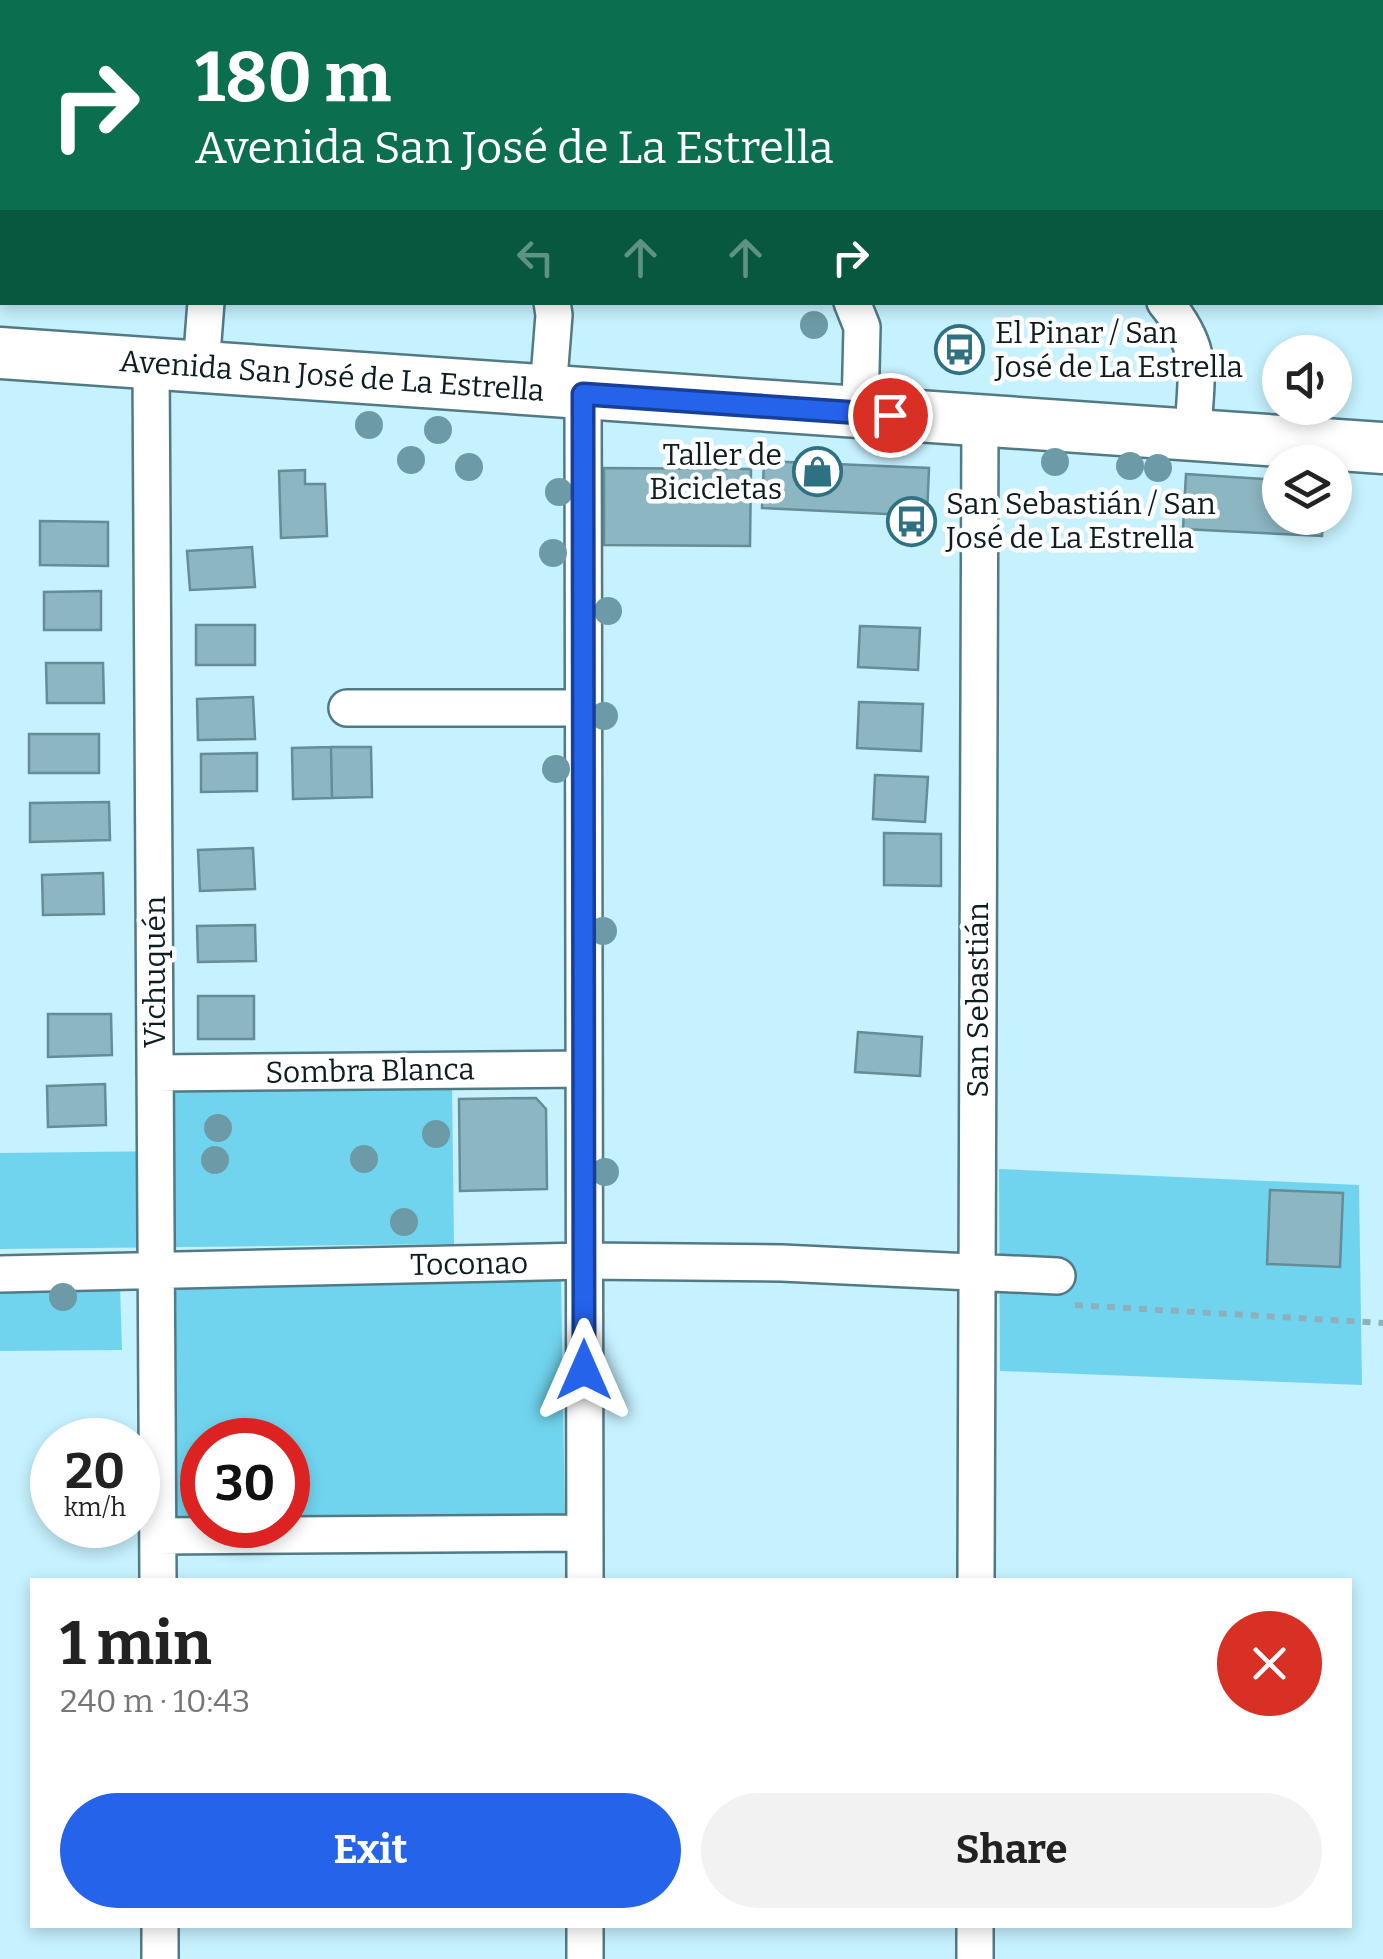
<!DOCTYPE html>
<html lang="en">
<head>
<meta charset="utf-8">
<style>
	body { margin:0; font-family:Bitter,serif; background:#f2f2f2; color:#222; height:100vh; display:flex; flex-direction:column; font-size:38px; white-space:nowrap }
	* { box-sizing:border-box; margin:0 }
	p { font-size:32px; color:#767676 }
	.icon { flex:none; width:55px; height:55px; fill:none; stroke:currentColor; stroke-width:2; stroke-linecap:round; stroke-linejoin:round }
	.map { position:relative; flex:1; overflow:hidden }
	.sheet { position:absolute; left:30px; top:1578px; width:1322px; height:350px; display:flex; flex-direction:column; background:#fff; border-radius:0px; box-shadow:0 5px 15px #0003 }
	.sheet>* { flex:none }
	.banner { position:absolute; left:0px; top:0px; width:1385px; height:305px; box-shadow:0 5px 15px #0003; background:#0b6e4f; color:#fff; overflow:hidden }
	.fabs { position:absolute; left:1262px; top:335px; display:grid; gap:20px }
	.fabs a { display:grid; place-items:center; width:90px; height:90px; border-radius:50%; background:#fff; box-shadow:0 5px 15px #0003; font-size:50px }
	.speed { position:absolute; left:30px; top:1418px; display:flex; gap:20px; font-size:50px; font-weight:700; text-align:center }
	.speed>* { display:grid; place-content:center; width:130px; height:130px; border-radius:50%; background:#fff; box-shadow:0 5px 15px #0003; line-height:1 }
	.speed small { font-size:25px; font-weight:400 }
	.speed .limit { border:15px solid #d22; background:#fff; color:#111 }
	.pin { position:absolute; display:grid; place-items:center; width:85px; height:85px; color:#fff; margin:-42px; border:5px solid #fff; border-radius:50%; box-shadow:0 2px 10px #0007 }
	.me { position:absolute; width:110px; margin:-55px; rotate:0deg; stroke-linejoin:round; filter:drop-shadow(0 0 8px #0008) }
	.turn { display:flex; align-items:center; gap:35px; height:210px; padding:0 30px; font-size:45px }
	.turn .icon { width:130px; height:130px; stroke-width:2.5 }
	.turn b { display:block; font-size:70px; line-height:85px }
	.lanes { display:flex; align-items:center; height:95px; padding:0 30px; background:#0003; justify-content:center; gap:50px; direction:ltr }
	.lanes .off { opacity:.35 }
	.round { display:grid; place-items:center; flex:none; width:105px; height:105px; border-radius:52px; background:#f2f2f2 }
	.summary { display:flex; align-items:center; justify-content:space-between; height:170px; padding:0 30px }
	h1 { font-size:60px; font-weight:700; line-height:75px }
	.action { display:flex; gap:20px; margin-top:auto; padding:20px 30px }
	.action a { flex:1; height:115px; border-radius:60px; background:#2563eb; color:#fff; font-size:40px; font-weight:700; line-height:115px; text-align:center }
	.action a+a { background:#f2f2f2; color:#222 }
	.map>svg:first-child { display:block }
	.green { fill:#71d4ee; fill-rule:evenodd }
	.building { fill:#8cb6c2; stroke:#648d98; stroke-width:2.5 }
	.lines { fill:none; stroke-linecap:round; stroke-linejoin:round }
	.minor-casing { stroke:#527a85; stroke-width:40 }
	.secondary-casing { stroke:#527a85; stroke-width:55 }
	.path { stroke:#8eb0bb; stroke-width:6; stroke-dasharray:8 8; stroke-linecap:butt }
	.minor { stroke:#fff; stroke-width:35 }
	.secondary { stroke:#fff; stroke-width:50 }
	.tree { fill:#6c9ba7 }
	.route-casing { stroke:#184099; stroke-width:25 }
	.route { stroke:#2563eb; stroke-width:18 }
	.labels { text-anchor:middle; stroke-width:9; stroke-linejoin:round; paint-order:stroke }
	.poi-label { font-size:30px; fill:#0d1d22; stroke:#fff; text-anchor:start }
	.street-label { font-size:30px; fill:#0d1d22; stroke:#fff }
</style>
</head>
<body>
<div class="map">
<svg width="1383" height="1959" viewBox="0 0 1383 1959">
	<rect width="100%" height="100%" fill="#c6f1fe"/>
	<!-- green -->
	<path class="green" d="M452,1084L454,1244L0,1249V1153L172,1151V1087Z
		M999,1169L1359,1185L1362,1385L1000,1371Z
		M561,1280L565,1522L175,1528L174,1284ZM202,1440H288V1525H202Z
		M120,1285L122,1350L0,1351V1288Z"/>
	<!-- building -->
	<path class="building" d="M764,461L929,468L927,516L762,508Z
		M604,468L751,469L750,546L604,545Z
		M305,470V484H325L327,536L281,538L279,471Z
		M1186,474L1280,480V518H1323L1322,536L1183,529Z
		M40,521L108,522V566L40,565Z
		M252,547L255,587L190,590L187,551Z
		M101,591V630H44V592Z
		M196,625H255V665H196Z
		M860,626L920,628L918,670L858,667Z
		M46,663H103L104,703H47Z
		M253,697L255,739L198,740L197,699Z
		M859,702L923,704L921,751L857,748Z
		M29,734H99V773H29Z
		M331,747L332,798L293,799L292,748Z
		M331,747H371L372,797L332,798Z
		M257,753V791L201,792V754Z
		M875,775L928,777L925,822L873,819Z
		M109,802L110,840L30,842V803Z
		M884,833L941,834V886L884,885Z
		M253,848L255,889L200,891L198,850Z
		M103,873L104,914L43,915L42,875Z
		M255,925L256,961L198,962L197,926Z
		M198,996H254V1039H198Z
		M48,1014H111L112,1055L48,1057Z
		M858,1032L922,1037L920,1076L855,1072Z
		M105,1084L106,1125L48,1127L47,1086Z
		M536,1098L546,1109L547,1189L460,1191L459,1099Z
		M1270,1190L1343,1193L1340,1267L1267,1264Z"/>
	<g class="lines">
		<defs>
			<path id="minor" d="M277,0L279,2
				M601,0L603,2
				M883,0L885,2
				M487,2L490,0
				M1188,2L1191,0
				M0,19L2,22
				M1382,218L1383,219
				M852,302L862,327L860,413
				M1165,302C1207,353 1195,374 1193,436
				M151,363L158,1580
				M201,367L206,302
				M548,391L554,315L552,302
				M583,394L585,1580
				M347,708H583
				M155,1073L584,1069
				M0,1274L584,1261L782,1263L1057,1276
				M158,1536L585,1533
				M976,1580L980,420
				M160,1925V1959
				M585,1925V1959
				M975,1959V1925"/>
			<path id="secondary" d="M0,353L1383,448"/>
		</defs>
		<!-- minor casing -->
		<use href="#minor" class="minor-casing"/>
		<!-- secondary casing -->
		<use href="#secondary" class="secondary-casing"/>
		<!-- path -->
		<path class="path" d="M1075,1305L1383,1323"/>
		<!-- minor -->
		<use href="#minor" class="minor"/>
		<!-- secondary -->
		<use href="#secondary" class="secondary"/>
	</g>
	<!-- trees -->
	<g class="tree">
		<circle cx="814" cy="325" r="14"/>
		<circle cx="369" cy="425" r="14"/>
		<circle cx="438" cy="430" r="14"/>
		<circle cx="411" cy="460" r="14"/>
		<circle cx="1055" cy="462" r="14"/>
		<circle cx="1130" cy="466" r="14"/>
		<circle cx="469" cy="467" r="14"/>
		<circle cx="1158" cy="468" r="14"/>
		<circle cx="559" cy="492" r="14"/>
		<circle cx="553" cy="553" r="14"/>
		<circle cx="608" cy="611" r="14"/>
		<circle cx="604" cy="716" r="14"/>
		<circle cx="556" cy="769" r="14"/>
		<circle cx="603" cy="931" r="14"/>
		<circle cx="218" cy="1128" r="14"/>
		<circle cx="436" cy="1134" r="14"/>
		<circle cx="364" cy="1159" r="14"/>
		<circle cx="215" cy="1160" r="14"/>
		<circle cx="605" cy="1172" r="14"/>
		<circle cx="404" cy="1222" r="14"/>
		<circle cx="63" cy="1297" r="14"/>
	</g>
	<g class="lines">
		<defs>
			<path id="route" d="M584,1370L583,394L890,415"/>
		</defs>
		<!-- route casing -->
		<use href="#route" class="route-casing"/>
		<!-- route -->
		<use href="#route" class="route"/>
	</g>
	<!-- icons -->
	<defs>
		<symbol id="bus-ring" viewBox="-11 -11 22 22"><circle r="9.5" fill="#fff" stroke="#2e7182" stroke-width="1.5"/><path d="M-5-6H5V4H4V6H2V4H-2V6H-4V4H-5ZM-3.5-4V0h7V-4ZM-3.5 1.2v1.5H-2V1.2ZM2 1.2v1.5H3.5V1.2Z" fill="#2e7182"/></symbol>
		<symbol id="shop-ring" viewBox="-11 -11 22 22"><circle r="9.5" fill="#fff" stroke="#2e7182" stroke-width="1.5"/><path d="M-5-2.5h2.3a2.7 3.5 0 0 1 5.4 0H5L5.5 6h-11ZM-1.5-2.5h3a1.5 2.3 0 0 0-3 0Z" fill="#2e7182"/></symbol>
	</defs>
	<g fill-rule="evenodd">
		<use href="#bus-ring" x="932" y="322" width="55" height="55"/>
		<use href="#shop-ring" x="790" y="444" width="55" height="55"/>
		<use href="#bus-ring" x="884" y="494" width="55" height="55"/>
	</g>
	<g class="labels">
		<!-- poi labels -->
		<g class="poi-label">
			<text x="995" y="343">El Pinar / San<tspan x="995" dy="34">José de La Estrella</tspan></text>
			<text x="782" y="465" text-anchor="end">Taller de<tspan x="782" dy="34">Bicicletas</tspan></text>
			<text x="946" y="514">San Sebastián / San<tspan x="946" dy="34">José de La Estrella</tspan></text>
		</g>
		<!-- street labels -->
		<g class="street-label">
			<text transform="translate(332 376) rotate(4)" y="10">Avenida San José de La Estrella</text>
			<text transform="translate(155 972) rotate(-90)" y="10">Vichuquén</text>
			<text transform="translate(978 1000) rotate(-90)" y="10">San Sebastián</text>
			<text transform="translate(370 1071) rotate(-1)" y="10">Sombra Blanca</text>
			<text transform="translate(469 1264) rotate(-1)" y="10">Toconao</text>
		</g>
	</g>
</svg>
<div class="fabs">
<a><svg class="icon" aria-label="sound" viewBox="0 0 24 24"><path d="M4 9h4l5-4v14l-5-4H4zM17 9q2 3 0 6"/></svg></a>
<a><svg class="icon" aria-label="layers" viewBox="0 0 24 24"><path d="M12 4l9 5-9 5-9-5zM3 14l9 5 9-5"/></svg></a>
</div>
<div class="speed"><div>20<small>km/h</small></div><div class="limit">30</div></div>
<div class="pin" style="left:890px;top:415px;background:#d93025"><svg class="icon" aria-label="arrive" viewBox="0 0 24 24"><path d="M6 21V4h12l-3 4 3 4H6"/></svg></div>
<svg class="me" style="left:584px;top:1370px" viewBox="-20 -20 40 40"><path d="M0-17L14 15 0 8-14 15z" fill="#2563eb" stroke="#fff" stroke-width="4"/></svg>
<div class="banner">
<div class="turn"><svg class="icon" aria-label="right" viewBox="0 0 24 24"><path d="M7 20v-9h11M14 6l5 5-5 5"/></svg><div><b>180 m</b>Avenida San José de La Estrella</div></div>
<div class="lanes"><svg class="icon off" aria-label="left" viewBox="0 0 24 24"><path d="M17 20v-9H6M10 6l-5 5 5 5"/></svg><svg class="icon off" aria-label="ahead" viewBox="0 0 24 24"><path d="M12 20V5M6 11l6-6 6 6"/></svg><svg class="icon off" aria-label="ahead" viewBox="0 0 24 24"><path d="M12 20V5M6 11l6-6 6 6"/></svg><svg class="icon" aria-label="right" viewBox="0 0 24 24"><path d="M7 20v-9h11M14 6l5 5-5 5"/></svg></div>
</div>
<section class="sheet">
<div class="summary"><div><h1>1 min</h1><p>240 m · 10:43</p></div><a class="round" style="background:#d93025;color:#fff"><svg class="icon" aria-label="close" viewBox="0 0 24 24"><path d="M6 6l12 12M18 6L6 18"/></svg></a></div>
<div class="action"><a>Exit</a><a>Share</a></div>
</section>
</div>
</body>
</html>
